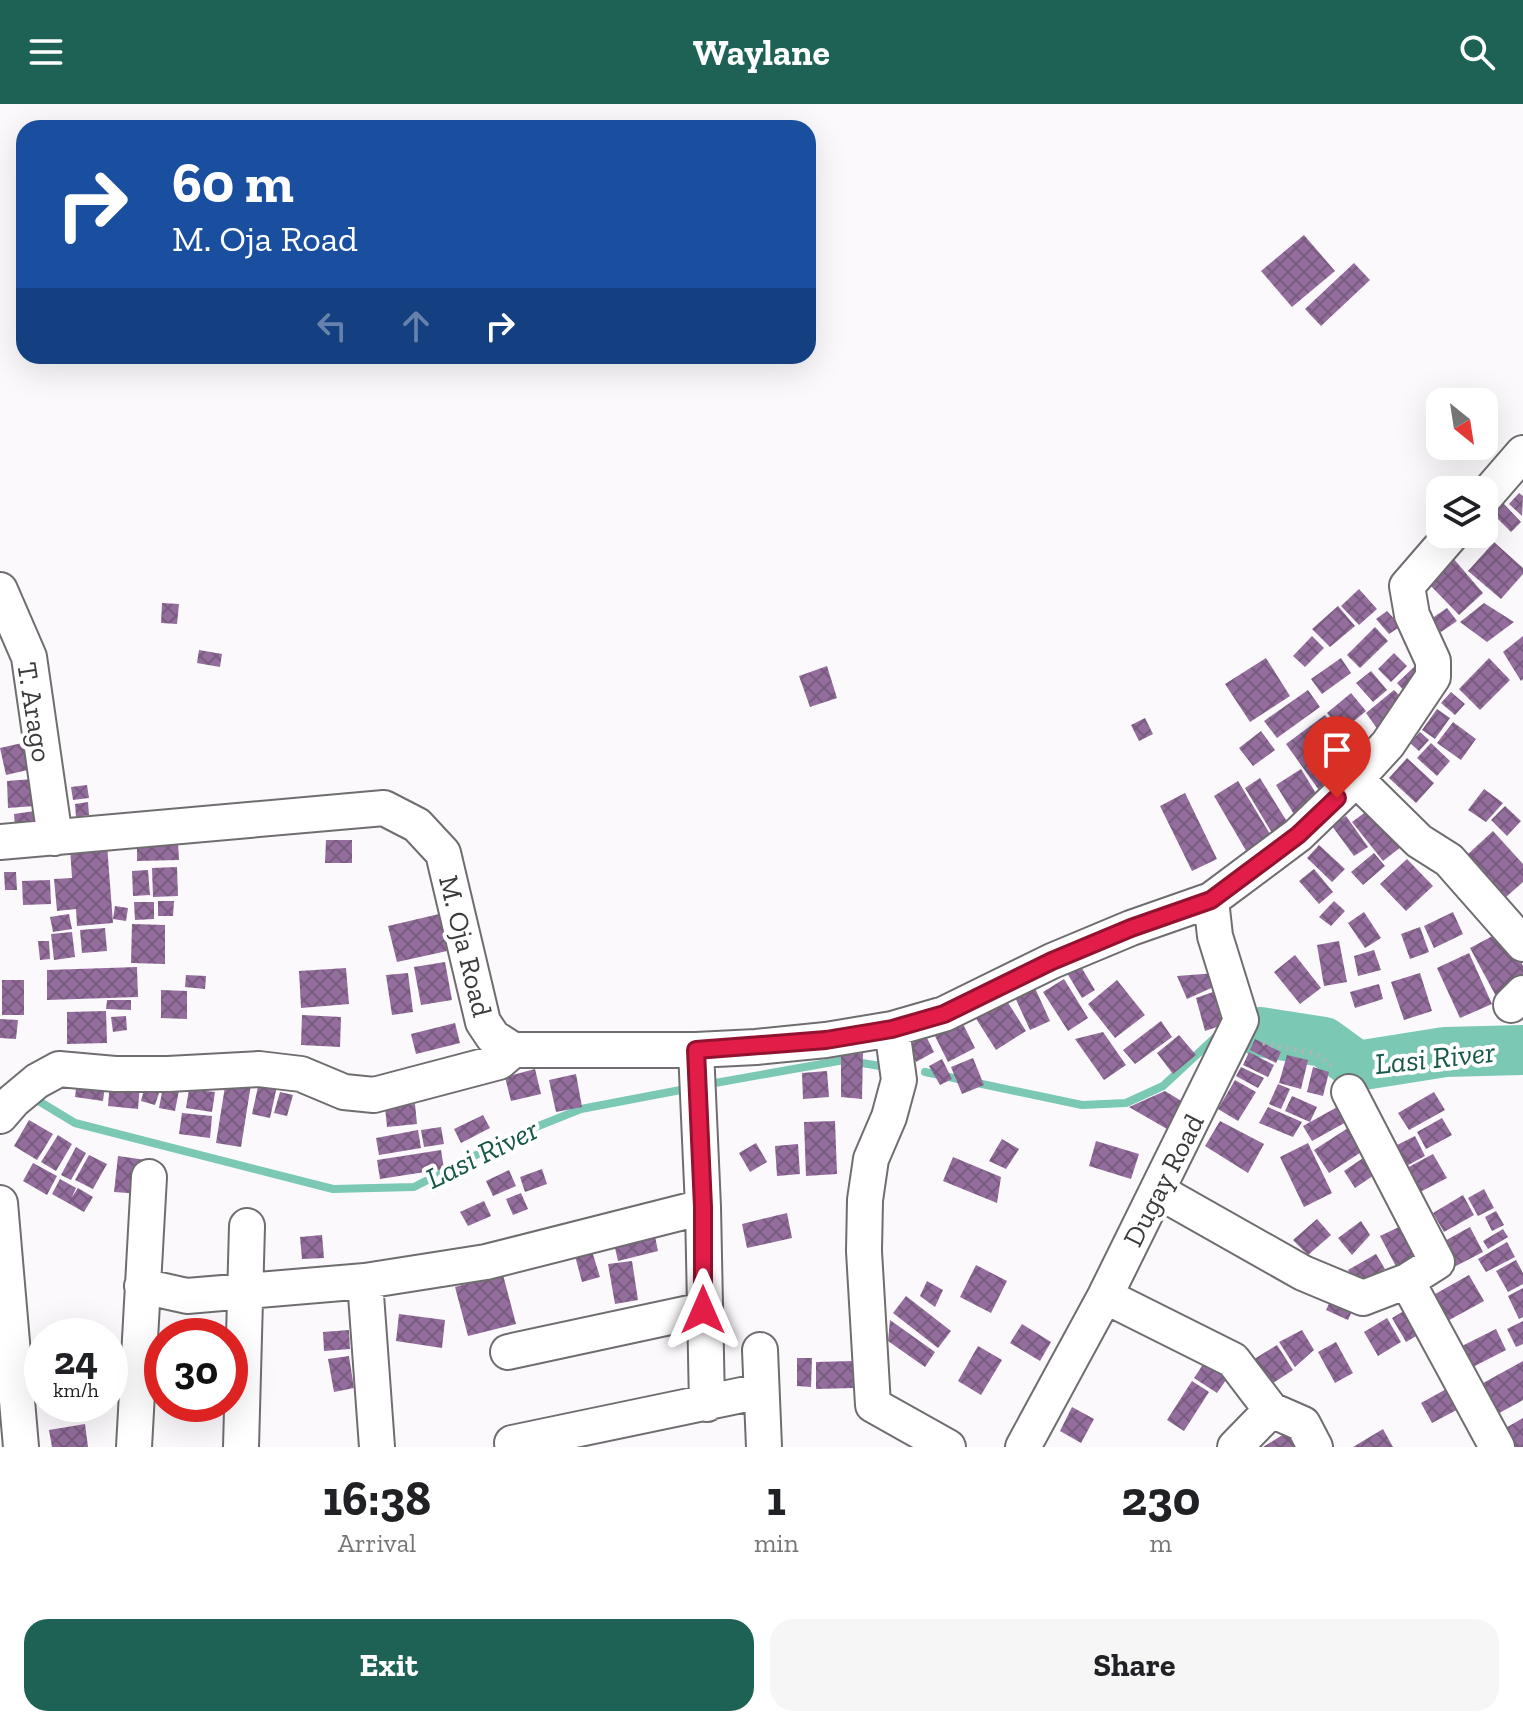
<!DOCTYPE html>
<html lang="en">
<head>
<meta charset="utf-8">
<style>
	body { margin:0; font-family:"Zilla Slab",serif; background:#f6f6f6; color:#202124; height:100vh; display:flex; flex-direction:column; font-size:30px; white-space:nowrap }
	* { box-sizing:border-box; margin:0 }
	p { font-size:26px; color:#757577 }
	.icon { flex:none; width:44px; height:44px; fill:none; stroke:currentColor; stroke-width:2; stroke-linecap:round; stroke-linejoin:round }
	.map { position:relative; height:1343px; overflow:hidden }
	.panel { display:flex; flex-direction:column; background:#fff; flex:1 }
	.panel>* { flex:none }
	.hud { position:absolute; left:16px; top:16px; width:800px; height:244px; border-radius:24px; box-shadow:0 8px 32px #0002; background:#1a4fa0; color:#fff; overflow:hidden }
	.needle { width:52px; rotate:150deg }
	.fabs { position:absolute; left:1426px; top:284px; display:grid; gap:16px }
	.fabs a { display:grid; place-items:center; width:72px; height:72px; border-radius:16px; background:#fff; box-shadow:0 8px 32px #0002; font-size:40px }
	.speed { position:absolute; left:24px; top:1214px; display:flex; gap:16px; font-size:40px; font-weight:700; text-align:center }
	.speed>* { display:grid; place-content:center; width:104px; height:104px; border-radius:50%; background:#fff; box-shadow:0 8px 32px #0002; line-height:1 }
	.speed small { font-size:20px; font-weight:400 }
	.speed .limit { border:12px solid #d22; background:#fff; color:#111 }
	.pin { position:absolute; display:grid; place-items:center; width:68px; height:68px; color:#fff; margin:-82px -34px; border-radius:50% 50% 50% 0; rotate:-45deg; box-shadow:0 0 8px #0007 }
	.pin .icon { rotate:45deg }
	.me { position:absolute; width:88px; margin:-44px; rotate:0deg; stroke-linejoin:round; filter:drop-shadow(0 0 6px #0008) }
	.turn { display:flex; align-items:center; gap:28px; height:168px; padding:0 24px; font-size:36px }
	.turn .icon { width:104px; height:104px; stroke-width:2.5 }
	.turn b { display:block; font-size:56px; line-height:68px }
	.lanes { display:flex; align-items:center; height:76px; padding:0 24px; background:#0003; justify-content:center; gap:40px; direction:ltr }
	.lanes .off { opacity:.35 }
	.eta { display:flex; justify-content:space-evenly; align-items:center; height:136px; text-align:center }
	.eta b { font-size:48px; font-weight:700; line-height:56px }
	.action { display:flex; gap:16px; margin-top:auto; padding:16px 24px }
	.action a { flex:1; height:92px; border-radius:24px; background:#1d6254; color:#fff; font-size:32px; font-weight:700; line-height:92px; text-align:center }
	.action a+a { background:#f6f6f6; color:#202124 }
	header { display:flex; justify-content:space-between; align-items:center; height:104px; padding:0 24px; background:#1d6254; color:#fff; font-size:36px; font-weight:700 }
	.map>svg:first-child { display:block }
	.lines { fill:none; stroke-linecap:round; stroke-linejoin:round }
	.stream { stroke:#7bc8b5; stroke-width:8 }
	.river { stroke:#7bc8b5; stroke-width:50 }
	.building { fill:url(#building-cross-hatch) }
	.minor-casing { stroke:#706d70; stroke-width:38 }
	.path { stroke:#b6b3b6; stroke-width:5; stroke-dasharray:2 6; stroke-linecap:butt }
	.minor { stroke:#fff; stroke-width:34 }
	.route-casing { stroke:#92132f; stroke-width:20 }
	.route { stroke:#e11d48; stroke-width:14 }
	.labels { text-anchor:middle; stroke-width:8; stroke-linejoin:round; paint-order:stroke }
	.street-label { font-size:28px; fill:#3c3b3c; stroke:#fff }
	.water-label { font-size:30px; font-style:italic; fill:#18584b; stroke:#fff }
</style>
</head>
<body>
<header><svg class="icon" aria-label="menu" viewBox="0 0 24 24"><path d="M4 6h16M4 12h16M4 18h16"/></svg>Waylane<svg class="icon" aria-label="search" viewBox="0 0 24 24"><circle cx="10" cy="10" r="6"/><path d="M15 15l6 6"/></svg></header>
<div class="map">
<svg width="1523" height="1343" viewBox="0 0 1523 1343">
	<defs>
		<pattern id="building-cross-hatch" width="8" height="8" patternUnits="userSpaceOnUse" patternTransform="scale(2)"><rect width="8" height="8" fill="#936d9b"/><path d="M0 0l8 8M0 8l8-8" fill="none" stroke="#795b80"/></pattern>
	</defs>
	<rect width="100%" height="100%" fill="#fcf9fc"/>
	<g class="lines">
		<!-- stream -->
		<path class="stream" d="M925,968L1082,1001L1126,999L1163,982L1220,929
			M704,981L844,956L880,962
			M32,993L75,1019L333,1085L414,1083L511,1033L581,1005L691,984"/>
		<!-- river -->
		<path class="river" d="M1260,928L1324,938L1357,962L1445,948L1523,946"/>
	</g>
	<!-- building -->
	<path class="building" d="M1304,131L1335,167L1292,203L1261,167Z
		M1354,159L1370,176L1321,222L1305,205Z
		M1519,389L1523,392L1522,412L1509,400Z
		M1503,399L1521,418L1511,428L1492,409Z
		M1494,438L1523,464V470L1501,495L1468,467Z
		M1452,453L1483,489L1459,511L1429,480Z
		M1359,485L1377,505L1359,521L1341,502Z
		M162,499L179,500L177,520L161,519Z
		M1484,499L1514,518L1487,538L1460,518Z
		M1338,502L1355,522L1330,543L1312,525Z
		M1447,504L1457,517L1441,528L1431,515Z
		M1387,507L1401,522L1389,530L1376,515Z
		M1375,523L1388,537L1360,564L1347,551Z
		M1312,532L1324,544L1305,563L1293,552Z
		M1523,532V575L1521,577L1503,548Z
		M199,546L222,550L220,563L197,559Z
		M1394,549L1407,562L1391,578L1378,565Z
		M1266,554L1290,592L1250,618L1225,580Z
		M1341,554L1351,569L1322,590L1311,575Z
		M1489,554L1510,576L1480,606L1459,585Z
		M827,562L837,594L810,603L799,572Z
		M1414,563L1425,575L1408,591L1397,579Z
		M1371,567L1387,586L1373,598L1356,579Z
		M1308,586L1320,603L1277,634L1264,617Z
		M1394,586L1410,602L1383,633L1366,609Z
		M1451,588L1465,600L1455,611L1441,599Z
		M1351,589L1366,607L1342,627L1327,609Z
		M1437,605L1450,614L1435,635L1422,626Z
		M1325,611L1361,660L1321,689L1286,640Z
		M1145,614L1153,630L1139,637L1131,621Z
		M1453,618L1476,635L1461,656L1437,639Z
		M1261,627L1275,646L1253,662L1239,644Z
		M1420,628L1429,636L1419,647L1410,639Z
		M40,635L36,664L6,671L0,644Z
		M1431,639L1450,657L1437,672L1417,654Z
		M1407,654L1434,679L1416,699L1389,674Z
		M1301,665L1325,704L1300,720L1276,681Z
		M46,674L48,701L8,704L7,677Z
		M1260,674L1291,724L1275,734L1245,684Z
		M1238,677L1273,735L1248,750L1214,692Z
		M87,681L89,694L73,696L71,683Z
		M1484,685L1503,699L1486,718L1468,706Z
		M1185,689L1217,755L1192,767L1160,702Z
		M88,698L89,711L76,713L75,700Z
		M1375,701L1406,739L1383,757L1352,718Z
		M1505,702L1521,717L1507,732L1491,716Z
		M35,707L36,721L15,723L14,710Z
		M1346,712L1368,743L1354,752L1332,722Z
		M1493,727L1523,760V778L1506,793L1467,751Z
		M326,736H352V759H325Z
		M178,738L179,756L137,757V739Z
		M107,741L113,819L77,822L76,805L57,807L54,775L72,774L70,744Z
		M1319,741L1345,765L1332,778L1307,754Z
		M1374,749L1385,762L1363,781L1351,768Z
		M1407,755L1433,782L1406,807L1380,780Z
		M177,763L178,792L153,793L152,764Z
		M1314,765L1333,788L1319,800L1299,777Z
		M148,766L150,791L133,792L132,767Z
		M4,768H16L17,786H5Z
		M50,776L51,800L23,801L22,777Z
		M158,797H174L173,812H158Z
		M1334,797L1345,807L1331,822L1319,813Z
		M134,798H154V815L135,816Z
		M115,802L128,804L126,817L113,815Z
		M1364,808L1381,834L1365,844L1348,819Z
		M1453,808L1463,830L1434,844L1424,822Z
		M69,810L72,825L53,828L50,813Z
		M439,810L447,847L397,858L388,822Z
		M132,820L165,821V860L131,859Z
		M1420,823L1429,848L1410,855L1401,830Z
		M105,824L107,847L82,849L80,826Z
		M1504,826L1523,862V881L1497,894L1470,844Z
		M72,828L75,853L54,856L51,830Z
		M38,837H49L50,855L40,856Z
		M1339,837L1347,878L1324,882L1317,841Z
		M1374,846L1381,866L1358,872L1354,852Z
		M1469,849L1492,900L1460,914L1437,864Z
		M1295,851L1321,884L1300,900L1274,868Z
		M445,858L452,896L421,901L414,863Z
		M1080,861L1095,886L1082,894L1067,869Z
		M137,863L138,893L47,896V866Z
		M346,864L349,900L301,904L299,867Z
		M408,869L413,908L392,911L386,871Z
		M1217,869L1220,880L1187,895L1177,872Z
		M1420,869L1432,907L1404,916L1391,878Z
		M186,871L206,872L205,885L185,883Z
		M1064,875L1088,914L1068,927L1043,888Z
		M2,876H24V911H2Z
		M1117,876L1145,911L1115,934L1088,900Z
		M1379,880L1383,895L1355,904L1350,888Z
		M1034,882L1050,917L1030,926L1014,891Z
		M161,886L187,887V915L161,914Z
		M1213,888L1223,921L1205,927L1196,894Z
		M1005,894L1026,927L996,946L975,913Z
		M107,896H131V906L106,905Z
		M106,907L107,939L67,940V908Z
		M302,911L341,913L340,943L301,941Z
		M126,912L127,926L113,928L111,913Z
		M0,915L18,916L16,935L0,934Z
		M961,916L975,944L948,958L934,930Z
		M1161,917L1172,933L1135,960L1123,946Z
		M455,919L460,939L416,950L411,930Z
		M1103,928L1126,961L1104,976L1075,935Z
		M1179,931L1196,951L1173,970L1157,949Z
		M926,932L934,948L916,958L908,941Z
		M1255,935L1281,948L1276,959L1250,946Z
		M1249,948L1274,961L1268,973L1243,961Z
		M863,949L862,995L841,993V952Z
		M1287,951L1308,956L1301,985L1279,979Z
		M973,954L984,981L962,990L951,963Z
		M942,955L952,975L940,981L929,962Z
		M1241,963L1264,974L1258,984L1236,972Z
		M1313,963L1329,968L1323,992L1307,988Z
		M535,965L541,990L511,997L505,973Z
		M827,967L829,993L803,995L802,969Z
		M261,969L279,973L270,1014L252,1010Z
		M78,970L106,974L103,997L75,993Z
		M227,970L252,974L241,1043L216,1039Z
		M576,970L582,1003L556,1008L549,976Z
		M1235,976L1256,988L1238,1017L1218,1005Z
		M110,978L140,980L138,1005L108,1002Z
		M164,978L180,981L175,1007L159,1004Z
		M1278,980L1290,985L1281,1005L1269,1000Z
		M145,982L160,986L155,1001L141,997Z
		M189,985L215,988L212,1008L186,1004Z
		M1165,987L1183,998L1167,1025L1129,1003Z
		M280,988L293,991L287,1012L274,1009Z
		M1434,988L1445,1006L1409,1026L1398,1009Z
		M1292,992L1317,1003L1310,1018L1285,1007Z
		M415,1000L417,1020L387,1023L385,1003Z
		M1339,1002L1348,1017L1312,1037L1303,1022Z
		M1268,1003L1302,1018L1293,1033L1259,1019Z
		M182,1009L212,1012L210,1034L179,1030Z
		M483,1011L490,1024L461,1039L454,1025Z
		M1442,1014L1452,1031L1426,1045L1417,1028Z
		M29,1016L53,1030L37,1056L14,1042Z
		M835,1017L837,1070L806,1072L804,1018Z
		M1220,1017L1264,1040L1248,1069L1205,1042Z
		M441,1023L444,1040L424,1043L421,1026Z
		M1348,1024L1363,1047L1329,1069L1314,1046Z
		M418,1026L421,1044L379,1051L376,1034Z
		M58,1031L72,1040L56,1067L41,1058Z
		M1415,1032L1425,1052L1399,1066L1389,1045Z
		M1002,1035L1019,1045L1006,1065L989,1057Z
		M1096,1037L1139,1050L1131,1075L1089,1062Z
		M756,1039L767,1058L750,1068L739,1049Z
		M1308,1039L1332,1089L1304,1103L1280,1053Z
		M798,1040L800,1070L777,1072L775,1042Z
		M76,1043L86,1049L71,1076L61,1071Z
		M441,1046L444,1065L380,1075L377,1056Z
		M1369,1050L1380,1067L1355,1084L1344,1067Z
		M1433,1050L1447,1074L1418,1089L1405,1065Z
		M89,1051L107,1060L93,1085L75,1076Z
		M118,1052L146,1056L142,1090L114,1088Z
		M953,1053L1001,1073L997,1099L943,1077Z
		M33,1059L57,1072L47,1091L23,1077Z
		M542,1065L547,1080L525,1088L520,1073Z
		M509,1066L516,1082L493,1092L486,1077Z
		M60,1075L76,1084L72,1093L78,1084L93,1093L84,1108L52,1090Z
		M1484,1085L1494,1104L1478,1112L1468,1094Z
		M521,1089L528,1105L513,1111L506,1095Z
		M1463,1091L1474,1111L1444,1128L1433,1109Z
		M484,1097L491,1112L468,1122L460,1108Z
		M1496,1107L1504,1121L1492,1127L1485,1113Z
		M787,1109L792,1134L747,1144L742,1120Z
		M651,1113L658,1147L618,1157L610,1122Z
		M1317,1115L1331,1131L1308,1151L1293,1136Z
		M1361,1117L1370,1131L1352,1151L1338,1134Z
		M1401,1122L1422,1161L1401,1172L1380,1132Z
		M1470,1123L1483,1148L1454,1163L1441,1139Z
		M1503,1125L1508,1133L1488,1145L1483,1137Z
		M322,1131L324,1154L302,1155L300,1133Z
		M1507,1138L1515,1153L1486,1168L1478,1155Z
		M591,1144L600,1173L582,1178L574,1148Z
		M1376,1150L1385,1165L1357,1181L1348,1166Z
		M1516,1156L1523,1169V1180L1508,1188L1496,1167Z
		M632,1157L638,1196L615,1200L608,1160Z
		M976,1161L1007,1177L991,1209L960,1193Z
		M502,1167L516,1220L468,1232L455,1183L485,1175Z
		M1469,1171L1484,1197L1442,1220L1428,1194Z
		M927,1177L943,1186L935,1203L920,1192Z
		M1523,1184V1213L1519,1215L1508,1192Z
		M1335,1187L1357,1196L1348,1216L1326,1206Z
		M906,1192L951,1227L938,1244L893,1209Z
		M1414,1201L1428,1225L1406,1238L1392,1214Z
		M399,1210L445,1216L442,1244L396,1237Z
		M1387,1214L1401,1238L1378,1252L1364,1228Z
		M890,1216L935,1248L925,1263L888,1237Z
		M1523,1217V1240L1516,1243L1507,1225Z
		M1022,1220L1051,1238L1040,1257L1010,1239Z
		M1496,1225L1506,1246L1465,1267L1454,1246Z
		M349,1226L350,1245L324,1247L323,1228Z
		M1302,1226L1314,1246L1295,1263L1279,1238Z
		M1336,1238L1353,1269L1335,1279L1318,1248Z
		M1277,1241L1293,1266L1267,1283L1251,1257Z
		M978,1242L1002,1256L981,1291L958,1277Z
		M42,1249V1274L35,1275L30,1251Z
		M1210,1250L1233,1266L1217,1289L1194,1274Z
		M349,1252L354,1284L334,1288L328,1255Z
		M797,1254H812L811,1283L797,1282Z
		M853,1257L854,1284L816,1285V1258Z
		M1523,1257V1296L1492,1313L1476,1283Z
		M1192,1277L1209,1288L1184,1327L1167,1316Z
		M1457,1279L1468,1300L1432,1319L1421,1299Z
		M1072,1303L1094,1315L1081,1339L1060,1327Z
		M1523,1314V1343H1512L1502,1326Z
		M85,1320L88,1343H52L49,1326Z
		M1300,1320L1315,1343H1263Z
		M1383,1325L1393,1343H1353Z"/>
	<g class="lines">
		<defs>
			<path id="minor" d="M1484,394L1523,349
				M0,486L29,553L55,734
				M1356,675L1419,737L1449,756L1523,840
				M0,738L384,704L417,721L443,749L483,918L493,933L513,946H696L756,943L826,936L892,925L944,910L1052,857L1131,824L1211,796L1298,731L1356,675L1388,640L1433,573V557L1412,511L1407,482L1452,430
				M1511,901L1523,889
				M892,925L899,976L889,1013L871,1055L865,1096L864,1147L873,1301L948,1343
				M696,946L703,1103L707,1300
				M0,1012L13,997L37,977L59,965L115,970H168L259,965L301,970L344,988L374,991L499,958L513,946
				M1158,1087L1303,1169L1363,1194L1407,1177L1437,1158L1349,988
				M0,1099L21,1343
				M365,1177L377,1343
				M1407,1177L1497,1343
				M142,1182L187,1192L365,1177L486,1158L703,1103
				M1105,1192L1233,1256L1271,1306L1303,1320L1315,1343
				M760,1246L764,1343
				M508,1248L703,1206
				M512,1339L761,1287
				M134,1343L149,1073
				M241,1343L247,1122
				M1023,1343L1105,1192L1241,916L1215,832L1211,796
				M1235,1343L1271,1306"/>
		</defs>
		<!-- minor casing -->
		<use href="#minor" class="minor-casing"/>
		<!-- path -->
		<path class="path" d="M1263,939L1316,950L1335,964"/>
		<!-- minor -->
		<use href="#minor" class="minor"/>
	</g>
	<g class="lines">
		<defs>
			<path id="route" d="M703,1206V1103L696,946L826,936L892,925L944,910L1052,857L1131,824L1211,796L1298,731L1337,694"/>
		</defs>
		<!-- route casing -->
		<use href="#route" class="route-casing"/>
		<!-- route -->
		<use href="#route" class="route"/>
	</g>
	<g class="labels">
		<!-- street labels -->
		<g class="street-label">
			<text transform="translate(35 608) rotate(81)" y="10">T. Arago</text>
			<text transform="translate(466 842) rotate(76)" y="10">M. Oja Road</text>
			<text transform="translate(1163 1076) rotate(-63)" y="10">Dugay Road</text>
		</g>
		<!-- water labels -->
		<g class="water-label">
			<text transform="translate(1435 954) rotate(-6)" y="10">Lasi River</text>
			<text transform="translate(482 1050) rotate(-26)" y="10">Lasi River</text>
		</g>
	</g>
</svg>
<div class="fabs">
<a><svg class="needle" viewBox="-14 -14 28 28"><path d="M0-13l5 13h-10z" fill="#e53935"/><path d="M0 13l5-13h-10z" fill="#757577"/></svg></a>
<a><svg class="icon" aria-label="layers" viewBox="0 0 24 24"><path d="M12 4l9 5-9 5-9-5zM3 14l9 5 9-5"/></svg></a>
</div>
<div class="speed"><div>24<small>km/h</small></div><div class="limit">30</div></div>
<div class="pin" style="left:1337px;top:694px;background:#d93025"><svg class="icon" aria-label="arrive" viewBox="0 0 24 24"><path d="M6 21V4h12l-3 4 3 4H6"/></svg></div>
<svg class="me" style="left:703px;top:1206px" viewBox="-20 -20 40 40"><path d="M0-17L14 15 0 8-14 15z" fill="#e11d48" stroke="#fff" stroke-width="4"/></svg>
<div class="hud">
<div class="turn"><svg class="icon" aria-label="right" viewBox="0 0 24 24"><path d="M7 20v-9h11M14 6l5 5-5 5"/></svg><div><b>60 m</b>M. Oja Road</div></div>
<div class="lanes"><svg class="icon off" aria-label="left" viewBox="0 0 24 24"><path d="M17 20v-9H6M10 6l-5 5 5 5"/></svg><svg class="icon off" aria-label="ahead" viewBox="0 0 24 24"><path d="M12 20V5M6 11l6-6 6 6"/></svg><svg class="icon" aria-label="right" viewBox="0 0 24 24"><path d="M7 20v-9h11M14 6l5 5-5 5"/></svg></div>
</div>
</div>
<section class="panel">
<div class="eta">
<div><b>16:38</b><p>Arrival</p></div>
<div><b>1</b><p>min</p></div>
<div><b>230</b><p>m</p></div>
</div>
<div class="action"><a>Exit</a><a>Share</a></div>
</section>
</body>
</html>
